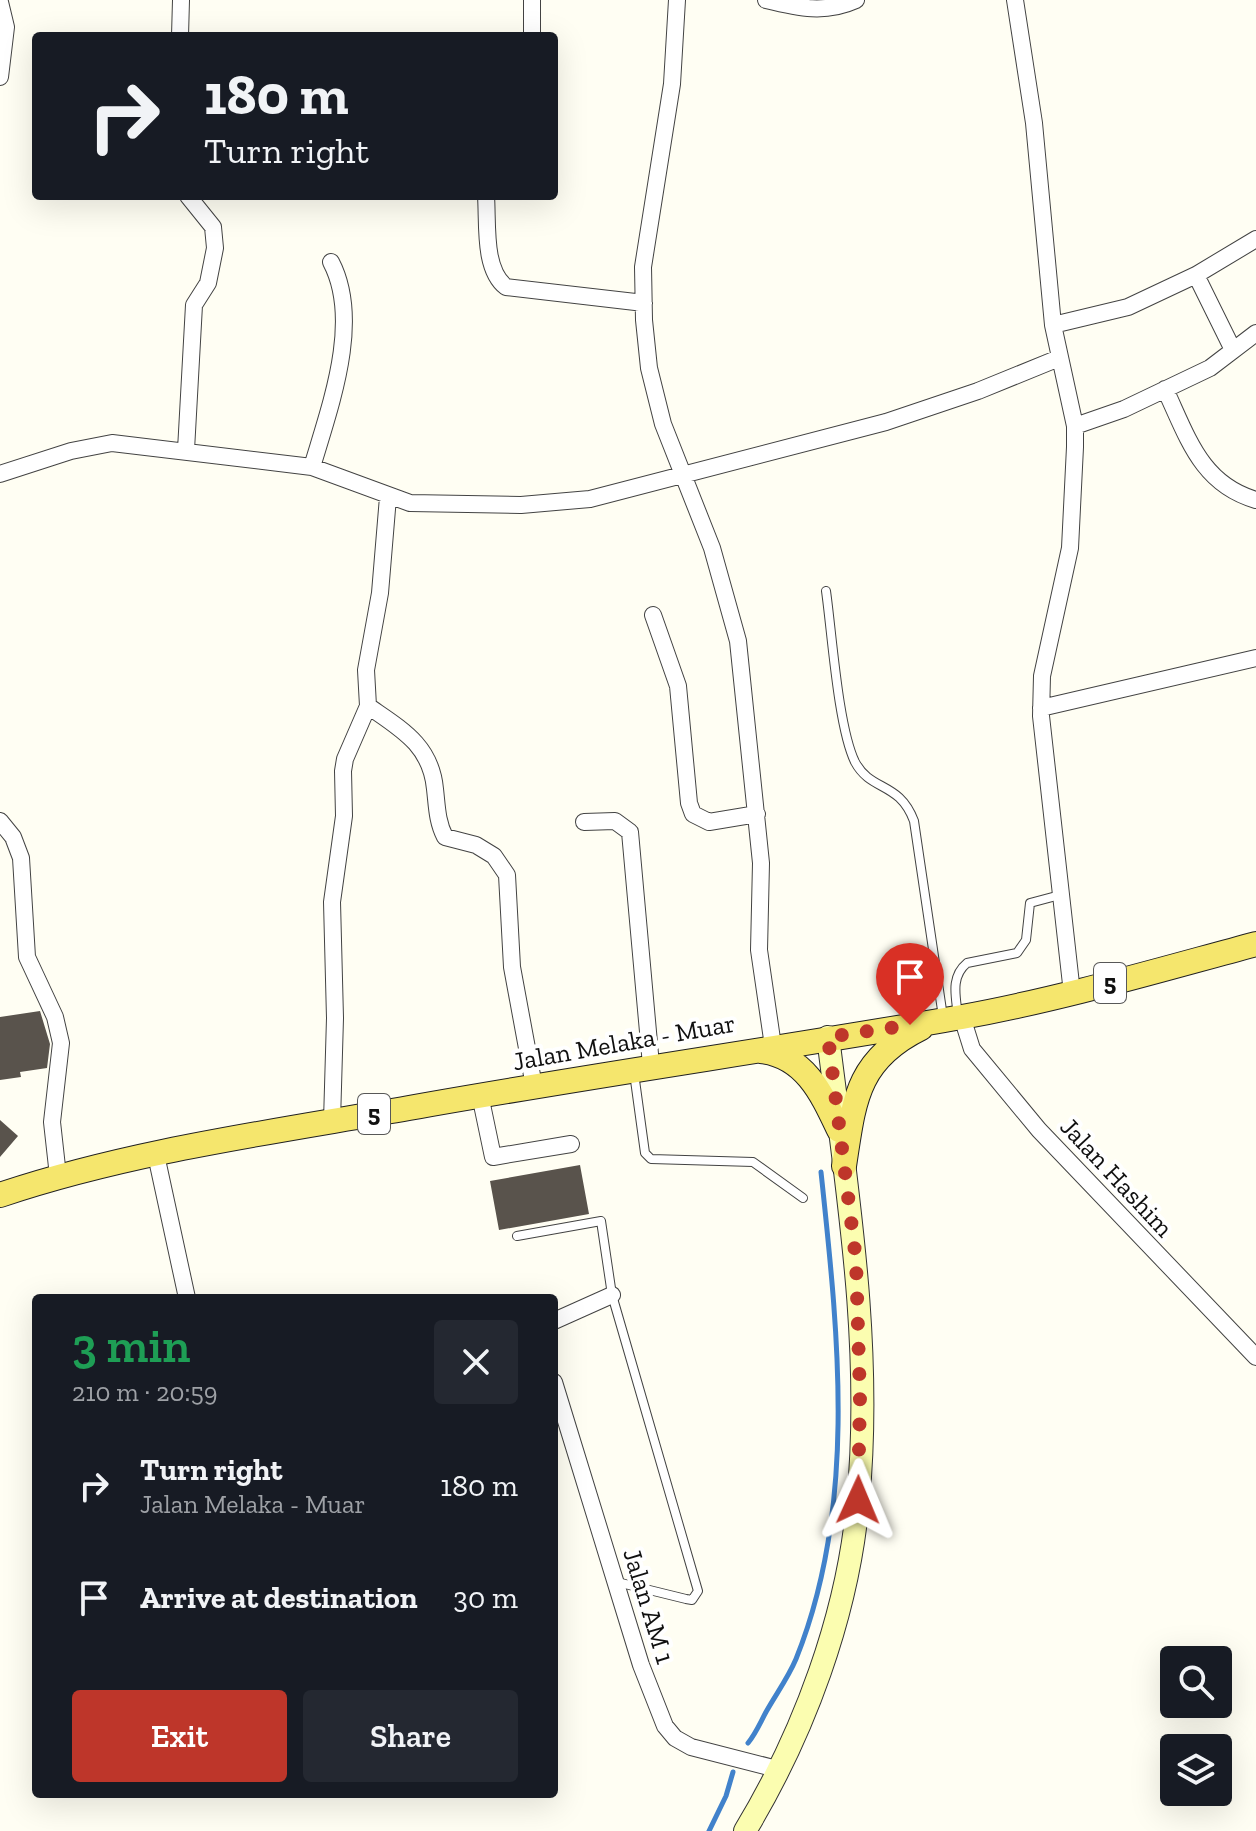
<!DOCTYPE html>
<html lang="en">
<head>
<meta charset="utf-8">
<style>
	body { margin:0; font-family:"Zilla Slab",serif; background:#242831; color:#f1f3f6; height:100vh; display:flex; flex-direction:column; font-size:30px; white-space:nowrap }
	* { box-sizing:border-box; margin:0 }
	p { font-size:26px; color:#9ea1a6 }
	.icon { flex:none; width:44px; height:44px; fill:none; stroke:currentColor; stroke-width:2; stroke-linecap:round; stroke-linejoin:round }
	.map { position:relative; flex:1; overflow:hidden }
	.drawer { position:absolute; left:32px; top:1294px; width:526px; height:504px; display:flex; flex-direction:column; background:#171b24; border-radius:8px; box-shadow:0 8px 32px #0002 }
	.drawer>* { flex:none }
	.top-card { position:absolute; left:32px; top:32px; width:526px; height:168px; border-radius:8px; box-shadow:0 8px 32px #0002; background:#171b24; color:#f1f3f6; overflow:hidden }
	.controls { position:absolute; left:1160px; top:1646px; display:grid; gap:16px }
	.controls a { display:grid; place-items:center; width:72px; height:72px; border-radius:8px; background:#171b24; box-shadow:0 8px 32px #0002; font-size:40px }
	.pin { position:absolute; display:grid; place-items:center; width:68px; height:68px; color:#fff; margin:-82px -34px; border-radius:50% 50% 50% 0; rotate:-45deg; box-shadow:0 0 8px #0007 }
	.pin .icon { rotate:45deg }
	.me { position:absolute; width:88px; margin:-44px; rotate:1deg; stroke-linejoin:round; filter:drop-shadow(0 0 6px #0008) }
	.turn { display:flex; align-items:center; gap:28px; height:168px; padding:0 40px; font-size:36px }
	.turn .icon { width:104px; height:104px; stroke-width:2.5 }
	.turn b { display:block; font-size:56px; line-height:68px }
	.round { display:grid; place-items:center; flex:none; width:84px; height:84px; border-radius:8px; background:#242831 }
	.head { display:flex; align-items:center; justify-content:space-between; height:136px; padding:0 40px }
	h1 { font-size:48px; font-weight:600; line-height:60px; color:#1e9e55 }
	.cta { display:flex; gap:16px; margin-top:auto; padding:16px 40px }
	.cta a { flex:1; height:92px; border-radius:8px; background:#be362a; color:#fff; font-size:32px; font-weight:600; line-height:92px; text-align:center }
	.cta a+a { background:#242831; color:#f1f3f6 }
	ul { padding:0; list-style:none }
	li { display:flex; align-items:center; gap:24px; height:112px; padding:0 40px }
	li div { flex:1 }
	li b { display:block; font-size:30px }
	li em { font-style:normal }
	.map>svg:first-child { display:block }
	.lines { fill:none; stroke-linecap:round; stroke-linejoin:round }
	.stream { stroke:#4182cb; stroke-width:5 }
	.building { fill:#59534c }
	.lane-casing { stroke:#434343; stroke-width:10 }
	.street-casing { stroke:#434343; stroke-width:18 }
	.secondary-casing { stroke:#323232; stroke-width:24 }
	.primary-casing { stroke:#212121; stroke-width:26 }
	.lane { stroke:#fff; stroke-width:8 }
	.street { stroke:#fff; stroke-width:16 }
	.secondary { stroke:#fbfdb0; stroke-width:22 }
	.primary { stroke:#f5e66d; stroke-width:24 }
	.route { stroke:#be362a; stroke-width:14; stroke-dasharray:0 25.2 }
	.labels { text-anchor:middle; stroke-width:8; stroke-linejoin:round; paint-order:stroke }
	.shield { fill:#fff; stroke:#585858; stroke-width:2 }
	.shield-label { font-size:24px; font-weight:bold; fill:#101010 }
	.street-label { font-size:26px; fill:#101010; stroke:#fff }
</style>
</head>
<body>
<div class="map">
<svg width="1256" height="1831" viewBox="0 0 1256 1831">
	<rect width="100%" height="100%" fill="#fffef3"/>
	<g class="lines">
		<!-- stream -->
		<path class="stream" d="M748,1743C756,1733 760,1723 766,1712C776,1694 788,1678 796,1659C858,1505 838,1333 821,1172
			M709,1831L726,1796L733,1772"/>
	</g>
	<!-- building -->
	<path class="building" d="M40,1011L50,1044L47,1068L20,1072L21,1077L0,1080V1017Z
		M0,1120L18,1136L0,1157Z
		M580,1165L589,1214L499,1230L490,1181Z"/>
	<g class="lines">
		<defs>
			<path id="lane" d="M826,591C832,633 838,727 855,762C871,792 899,781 914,821L943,1017
				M958,1016C956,997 950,977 967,963L1017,953L1026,940L1030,903L1060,895
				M634,1073L645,1153L651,1159L753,1162L803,1198
				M517,1236L601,1221L612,1295L698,1591L692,1600L686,1599L617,1582"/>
			<path id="street" d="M532,0V36
				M677,0L672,84L643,267L644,320L649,368L663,424L712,548L738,641L761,863L759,950L773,1046
				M766,0C799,8 825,14 856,0
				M1015,0L1034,123L1053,325L1075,426V447L1070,548L1042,676L1041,716L1072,993
				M0,2L6,27L0,77
				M180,36L181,0
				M486,196C488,224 483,269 506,287L644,303
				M1196,275L1233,350
				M1053,325L1128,307L1196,275L1256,239
				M1165,389C1188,438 1201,484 1256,500
				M1075,426L1124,409L1210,368L1256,333
				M186,450L194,305L208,283L215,248L213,227L188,196
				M312,467C330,406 362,321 331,262
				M0,474L71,451L112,443L312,467L410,503L521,505L590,499L886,422L978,391L1059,358
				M653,615L678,686L689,803L693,814L709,822L757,814
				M368,706C401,729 431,745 435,789C437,806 437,822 445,837L476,845L494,856L507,875L512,967L534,1086
				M1041,708L1256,658
				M0,821L13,837L21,858L27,957L55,1017L61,1043L52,1122L58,1176
				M584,822L615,821L630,832L651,1065
				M962,1017L972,1049L1039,1130L1256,1357
				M480,1095L493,1157L571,1144
				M332,1121L335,1018L332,902L344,816L343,771L345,759L368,706L366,670L380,593L388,497
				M156,1155L187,1298
				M554,1321L612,1295
				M554,1382L641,1665L665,1726L675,1738L691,1747L777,1769"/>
			<path id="secondary" d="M745,1831C804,1733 848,1615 858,1501C873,1347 847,1190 828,1037"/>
			<path id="primary" d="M761,1051C805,1056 822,1094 839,1130
				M844,1166C854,1101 856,1060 921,1028
				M0,1195C131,1151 273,1132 409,1108C593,1075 778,1049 962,1017C1061,999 1159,970 1256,944"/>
		</defs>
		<!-- lane casing -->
		<use href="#lane" class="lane-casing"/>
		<!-- street casing -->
		<use href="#street" class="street-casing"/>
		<!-- secondary casing -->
		<use href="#secondary" class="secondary-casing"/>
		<!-- primary casing -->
		<use href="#primary" class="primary-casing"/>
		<!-- lane -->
		<use href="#lane" class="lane"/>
		<!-- street -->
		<use href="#street" class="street"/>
		<!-- secondary -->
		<use href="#secondary" class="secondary"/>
		<!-- primary -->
		<use href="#primary" class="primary"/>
	</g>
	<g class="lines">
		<!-- route -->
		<path class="route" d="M858,1500L860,1397L856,1260L828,1037L910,1025"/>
	</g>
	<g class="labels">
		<!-- shield labels -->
		<g class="shield">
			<rect x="1094" y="963" width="32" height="40" rx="6"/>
			<rect x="358" y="1094" width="32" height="40" rx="6"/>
		</g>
		<g class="shield-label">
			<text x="1110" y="991">5</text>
			<text x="374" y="1122">5</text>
		</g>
		<!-- street labels -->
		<g class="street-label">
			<text transform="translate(624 1042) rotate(-10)" y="9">Jalan Melaka - Muar</text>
			<text transform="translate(1117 1177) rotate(47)" y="9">Jalan Hashim</text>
			<text transform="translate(649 1606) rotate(73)" y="9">Jalan AM 1</text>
		</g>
	</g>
</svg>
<div class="controls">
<a><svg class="icon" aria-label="search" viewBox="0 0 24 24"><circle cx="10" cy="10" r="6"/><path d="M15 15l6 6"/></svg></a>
<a><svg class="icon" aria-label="layers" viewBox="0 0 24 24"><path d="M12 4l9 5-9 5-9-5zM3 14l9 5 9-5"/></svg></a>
</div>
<div class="pin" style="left:910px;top:1025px;background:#d93025"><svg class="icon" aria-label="arrive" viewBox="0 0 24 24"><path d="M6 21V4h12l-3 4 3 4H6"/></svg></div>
<svg class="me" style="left:858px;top:1500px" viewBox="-20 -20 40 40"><path d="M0-17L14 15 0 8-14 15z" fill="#be362a" stroke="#fff" stroke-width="4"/></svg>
<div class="top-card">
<div class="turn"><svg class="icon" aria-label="right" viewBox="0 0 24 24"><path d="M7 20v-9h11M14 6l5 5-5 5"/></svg><div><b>180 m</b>Turn right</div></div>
</div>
<section class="drawer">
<div class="head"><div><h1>3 min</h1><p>210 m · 20:59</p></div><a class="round"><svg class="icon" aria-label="close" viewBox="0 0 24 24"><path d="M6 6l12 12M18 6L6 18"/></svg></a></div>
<ul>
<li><svg class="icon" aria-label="right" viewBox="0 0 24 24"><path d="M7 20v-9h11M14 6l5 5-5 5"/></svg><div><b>Turn right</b><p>Jalan Melaka - Muar</p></div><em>180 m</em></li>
<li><svg class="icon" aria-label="arrive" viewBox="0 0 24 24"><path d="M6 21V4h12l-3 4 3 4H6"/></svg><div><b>Arrive at destination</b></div><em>30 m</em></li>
</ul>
<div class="cta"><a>Exit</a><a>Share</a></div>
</section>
</div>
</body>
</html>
